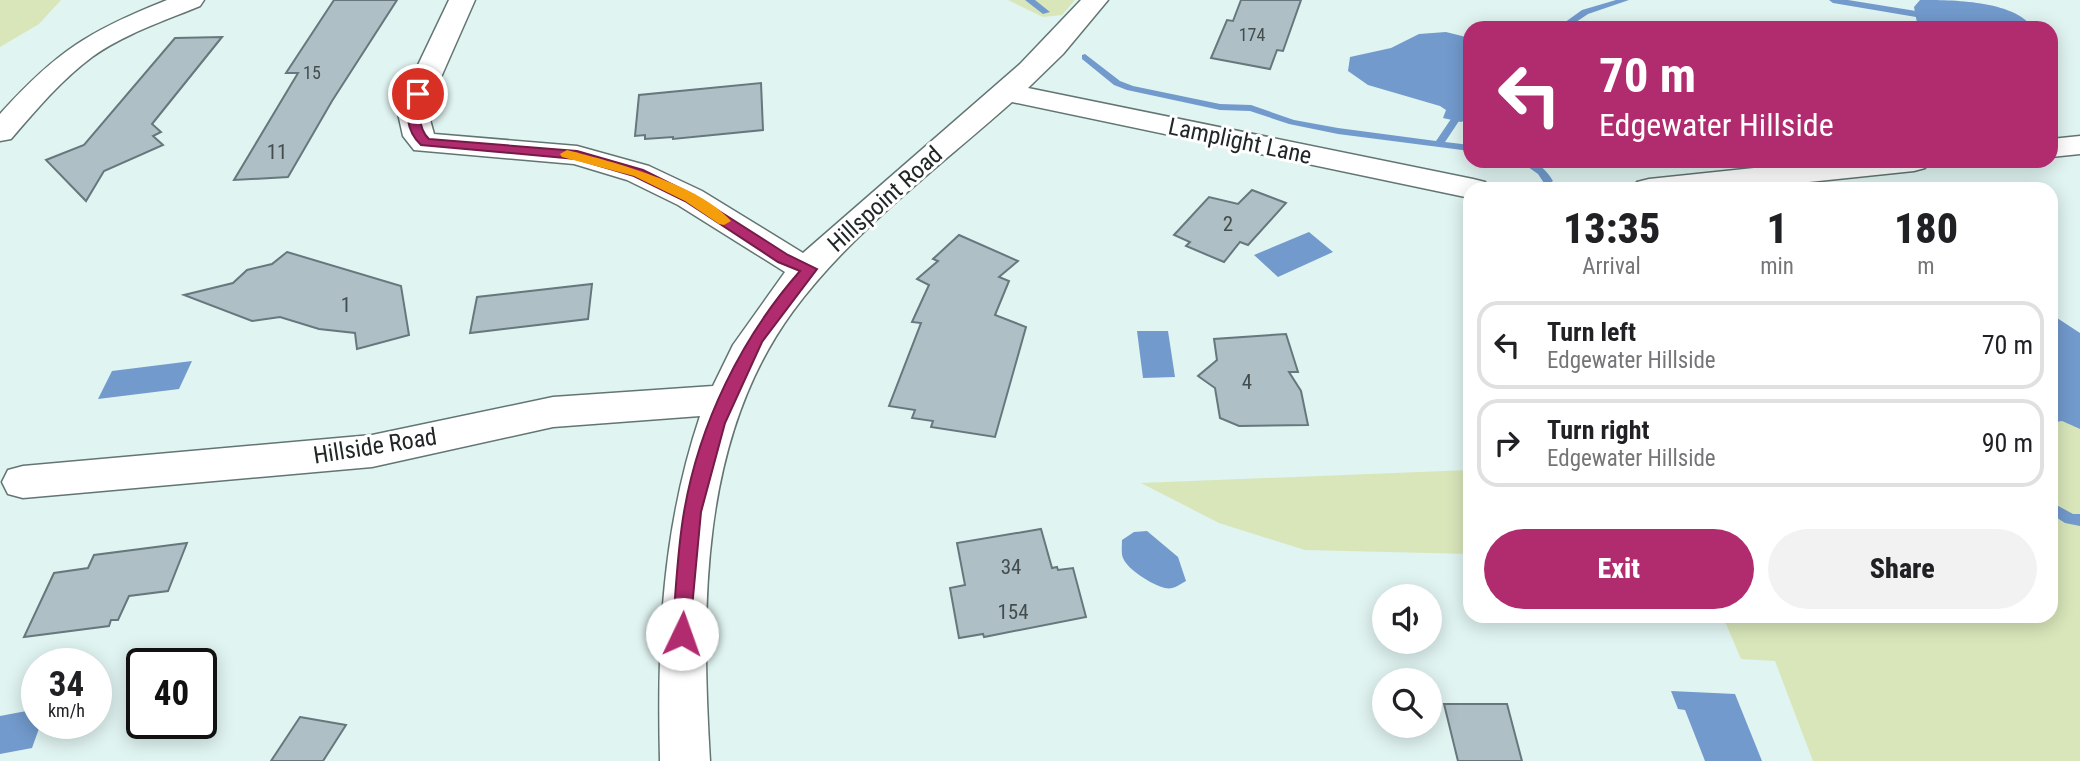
<!DOCTYPE html>
<html lang="en">
<head>
<meta charset="utf-8">
<style>
	body { margin:0; font-family:"Roboto Condensed",sans-serif; background:#f2f2f2; color:#202124; height:100vh; display:flex; flex-direction:column; font-size:26px; white-space:nowrap }
	* { box-sizing:border-box; margin:0 }
	p { font-size:23px; color:#757577 }
	.icon { flex:none; width:38px; height:38px; fill:none; stroke:currentColor; stroke-width:2; stroke-linecap:round; stroke-linejoin:round }
	.map { position:relative; flex:1; overflow:hidden }
	.side { position:absolute; left:1463px; top:182px; width:595px; height:441px; display:flex; flex-direction:column; background:#fff; border-radius:21px; box-shadow:0 4px 18px #0003 }
	.side>* { flex:none }
	.hud { position:absolute; left:1463px; top:21px; width:595px; height:147px; border-radius:21px; box-shadow:0 4px 18px #0003; background:#b12b6f; color:#fff; overflow:hidden }
	.controls { position:absolute; left:1372px; top:584px; display:grid; gap:14px }
	.controls a { display:grid; place-items:center; width:70px; height:70px; border-radius:50%; background:#fff; box-shadow:0 4px 18px #0003; font-size:35px }
	.speed { position:absolute; left:21px; top:648px; display:flex; gap:14px; font-size:35px; font-weight:700; text-align:center }
	.speed>* { display:grid; place-content:center; width:91px; height:91px; border-radius:50%; background:#fff; box-shadow:0 4px 18px #0003; line-height:1 }
	.speed small { font-size:18px; font-weight:400 }
	.speed .limit { border:4px solid #111; border-radius:10px; background:#fff; color:#111 }
	.pin { position:absolute; display:grid; place-items:center; width:60px; height:60px; color:#fff; margin:-30px; border:4px solid #fff; border-radius:50%; box-shadow:0 2px 7px #0007 }
	.me { position:absolute; width:77px; margin:-38px; rotate:3deg; stroke-linejoin:round; filter:drop-shadow(0 0 5px #0008) }
	.turn { display:flex; align-items:center; gap:24px; height:147px; padding:0 21px; font-size:32px }
	.turn .icon { width:91px; height:91px; stroke-width:2.5 }
	.turn b { display:block; font-size:49px; line-height:60px }
	.eta { display:flex; justify-content:space-evenly; align-items:center; height:119px; text-align:center }
	.eta b { font-size:42px; font-weight:800; line-height:49px }
	.action { display:flex; gap:14px; margin-top:auto; padding:14px 21px }
	.action a { flex:1; height:80px; border-radius:42px; background:#b12b6f; color:#fff; font-size:28px; font-weight:800; line-height:80px; text-align:center }
	.action a+a { background:#f2f2f2; color:#202124 }
	ul { padding:0; list-style:none }
	li { display:flex; align-items:center; gap:21px; height:88px; margin:0 14px 10px; padding:0 7px; border:4px solid #e0e0e0; border-radius:21px }
	li div { flex:1 }
	li b { display:block; font-size:26px }
	li em { font-style:normal }
	.map>svg:first-child { display:block }
	.green { fill:#d8e6ba }
	.water { fill:#729acc }
	.lines { fill:none; stroke-linecap:round; stroke-linejoin:round }
	.stream { fill:#729acc; fill-rule:evenodd }
	.building { fill:#aec0c6; stroke:#67777d; stroke-width:2 }
	.minor-casing { stroke:#637573; stroke-width:3 }
	.minor { fill:#fff; fill-rule:evenodd }
	.route { fill:#b12b6f; stroke:#731c48; stroke-width:2 }
	.slow { fill:#f59e0b }
	.labels { text-anchor:middle; stroke-width:6; stroke-linejoin:round; paint-order:stroke }
	.far-number-label { font-size:18px; fill:#444d4e }
	.number-label { font-size:21px; fill:#444d4e }
	.street-label { font-size:24px; fill:#202726; stroke:#fff }
</style>
</head>
<body>
<div class="map">
<svg width="2080" height="761" viewBox="0 0 2080 761">
	<rect width="100%" height="100%" fill="#e0f4f1"/>
	<!-- green -->
	<path class="green" d="M0,0H61L39,24L0,47Z
		M1008,0H1075L1062,15L1043,17Z
		M2062,421L2080,429V761H1813L1775,661L1741,659L1726,624L1716,616H2051V423Z
		M1470,470V554L1305,550L1219,523L1141,483Z"/>
	<!-- water -->
	<path class="water" d="M1920,0C1951,0 2014,0 2033,28H1918L1914,7Z
		M1446,32L1470,38V119L1461,122L1443,118L1446,110L1440,106L1368,85L1348,71L1350,57L1391,48L1419,34Z
		M1309,232L1333,252L1278,277L1254,255Z
		M2051,314L2080,333V429L2062,421L2051,423Z
		M1137,331H1168L1175,377L1143,378Z
		M192,361L179,389L98,399L112,371Z
		M1147,531L1178,557L1186,581C1179,585 1173,590 1165,588C1152,585 1127,569 1123,558C1121,553 1122,546 1122,540L1134,532Z
		M1671,691L1735,694L1762,761H1705L1685,710L1678,709Z
		M37,709V723H41L32,748L0,754V716Z"/>
	<g class="lines">
		<!-- stream -->
		<path class="stream" d="M1025,0H1035L1050,12L1043,14Z
			M1616,0H1629L1588,14L1567,28H1557L1582,10Z
			M1829,0H1848L1916,11L1920,14L1916,17L1833,3Z
			M1085,54L1120,81L1133,86L1220,104L1251,105L1294,120L1338,128L1436,141L1451,119H1457L1459,121L1445,142L1470,145V151L1338,134L1289,124L1250,111L1220,110L1127,90L1114,85L1082,59V55Z
			M1520,161C1537,161 1544,167 1553,181L1548,184L1544,183L1538,174Z
			M2051,502L2073,514H2080V526L2065,523L2051,514Z"/>
	</g>
	<!-- building -->
	<path class="building" d="M334,0H397L332,101L288,177L234,180L298,73H286Z
		M1241,0H1301L1283,51L1277,50L1270,69L1211,58L1227,20L1233,21Z
		M222,37L152,124L161,132L153,136L163,145L104,171L86,201L46,160L84,145L175,38Z
		M761,83L763,130L673,139V137L645,139V135L635,136L639,95Z
		M1252,190L1286,203L1248,245L1240,242L1224,262L1186,246L1190,242L1174,235L1209,197L1238,204Z
		M959,235L1018,261L999,277L1009,281L995,315L1026,327L995,437L931,427L933,421L912,418L915,410L889,406L921,323L912,322L929,285L917,279L938,261L933,259Z
		M287,252L401,286L409,335L357,349L355,333L319,329L280,317L252,321L184,295L233,283L247,270L272,264Z
		M592,284L588,319L470,333L477,297Z
		M1286,334L1298,372H1289L1301,391L1308,425L1239,426L1220,418L1215,388L1198,376L1217,360L1214,339Z
		M1041,529L1052,568L1057,567L1058,570L1073,568L1086,617L984,637L983,634L959,638L950,588L965,585L957,543Z
		M187,543L168,591L129,596L118,620H111L109,626L24,637L54,573L88,568L94,555Z
		M1444,704H1507L1522,761H1458Z
		M300,717L346,725L323,761H271Z"/>
	<g class="lines">
		<defs>
			<path id="minor" d="M167,0H204L200,6C164,21 124,34 92,57C61,80 36,110 11,139L0,141V114C57,51 89,31 167,0Z
				M449,0H475L427,109L434,134L577,146L649,166L702,191L803,253L1020,64L1081,0H1108L1063,54L1028,88L1473,179L1485,182L1489,189H1470V198L1012,102C938,168 853,230 793,311C699,439 701,609 710,761H660C657,642 662,529 700,416L553,427L372,467L23,498L8,494L2,482L8,470L23,466L372,435L553,397L713,386L733,345L785,272L678,205L627,180L574,164L414,150L403,136L397,109Z
				M2080,136V154L2051,157V139Z
				M1822,161H1930L1925,168L1914,171L1743,189H1633L1637,182L1649,179Z"/>
		</defs>
		<!-- minor casing -->
		<use href="#minor" class="minor-casing"/>
		<!-- minor -->
		<use href="#minor" class="minor"/>
	</g>
	<!-- route -->
	<path class="route" d="M413,91L424,94C419,108 417,128 429,139L577,151L643,170L694,195L788,255L817,269L762,342L725,423L701,512L689,640L682,643L675,640L672,634C676,594 677,552 684,512C699,424 741,338 800,271L778,262L685,201L634,176L576,159L421,145C406,131 404,110 413,91Z"/>
	<!-- slow -->
	<path class="slow" d="M567,150C613,162 699,184 731,221L724,225L719,224L685,201L634,176L562,157L560,154Z"/>
	<g class="labels">
		<!-- far-number labels -->
		<g class="far-number-label">
			<text x="1252" y="41">174</text>
			<text x="312" y="79">15</text>
		</g>
		<!-- number labels -->
		<g class="number-label">
			<text x="277" y="159">11</text>
			<text x="1228" y="231">2</text>
			<text x="346" y="312">1</text>
			<text x="1247" y="389">4</text>
			<text x="1011" y="574">34</text>
			<text x="1013" y="619">154</text>
		</g>
		<!-- street labels -->
		<g class="street-label">
			<text transform="translate(1240 141) rotate(12)" y="8">Lamplight Lane</text>
			<text transform="translate(885 199) rotate(-42)" y="8">Hillspoint Road</text>
			<text transform="translate(375 446) rotate(-9)" y="8">Hillside Road</text>
		</g>
	</g>
</svg>
<div class="controls">
<a><svg class="icon" aria-label="sound" viewBox="0 0 24 24"><path d="M4 9h4l5-4v14l-5-4H4zM17 9q2 3 0 6"/></svg></a>
<a><svg class="icon" aria-label="search" viewBox="0 0 24 24"><circle cx="10" cy="10" r="6"/><path d="M15 15l6 6"/></svg></a>
</div>
<div class="speed"><div>34<small>km/h</small></div><div class="limit">40</div></div>
<div class="pin" style="left:418px;top:94px;background:#d93025"><svg class="icon" aria-label="arrive" viewBox="0 0 24 24"><path d="M6 21V4h12l-3 4 3 4H6"/></svg></div>
<svg class="me" style="left:682px;top:634px" viewBox="-20 -20 40 40"><circle r="19" fill="#fff"/><path d="M0-13L10 11 0 6-10 11z" fill="#b12b6f"/></svg>
<div class="hud">
<div class="turn"><svg class="icon" aria-label="left" viewBox="0 0 24 24"><path d="M17 20v-9H6M10 6l-5 5 5 5"/></svg><div><b>70 m</b>Edgewater Hillside</div></div>
</div>
<section class="side">
<div class="eta">
<div><b>13:35</b><p>Arrival</p></div>
<div><b>1</b><p>min</p></div>
<div><b>180</b><p>m</p></div>
</div>
<ul>
<li><svg class="icon" aria-label="left" viewBox="0 0 24 24"><path d="M17 20v-9H6M10 6l-5 5 5 5"/></svg><div><b>Turn left</b><p>Edgewater Hillside</p></div><em>70 m</em></li>
<li><svg class="icon" aria-label="right" viewBox="0 0 24 24"><path d="M7 20v-9h11M14 6l5 5-5 5"/></svg><div><b>Turn right</b><p>Edgewater Hillside</p></div><em>90 m</em></li>
</ul>
<div class="action"><a>Exit</a><a>Share</a></div>
</section>
</div>
</body>
</html>
